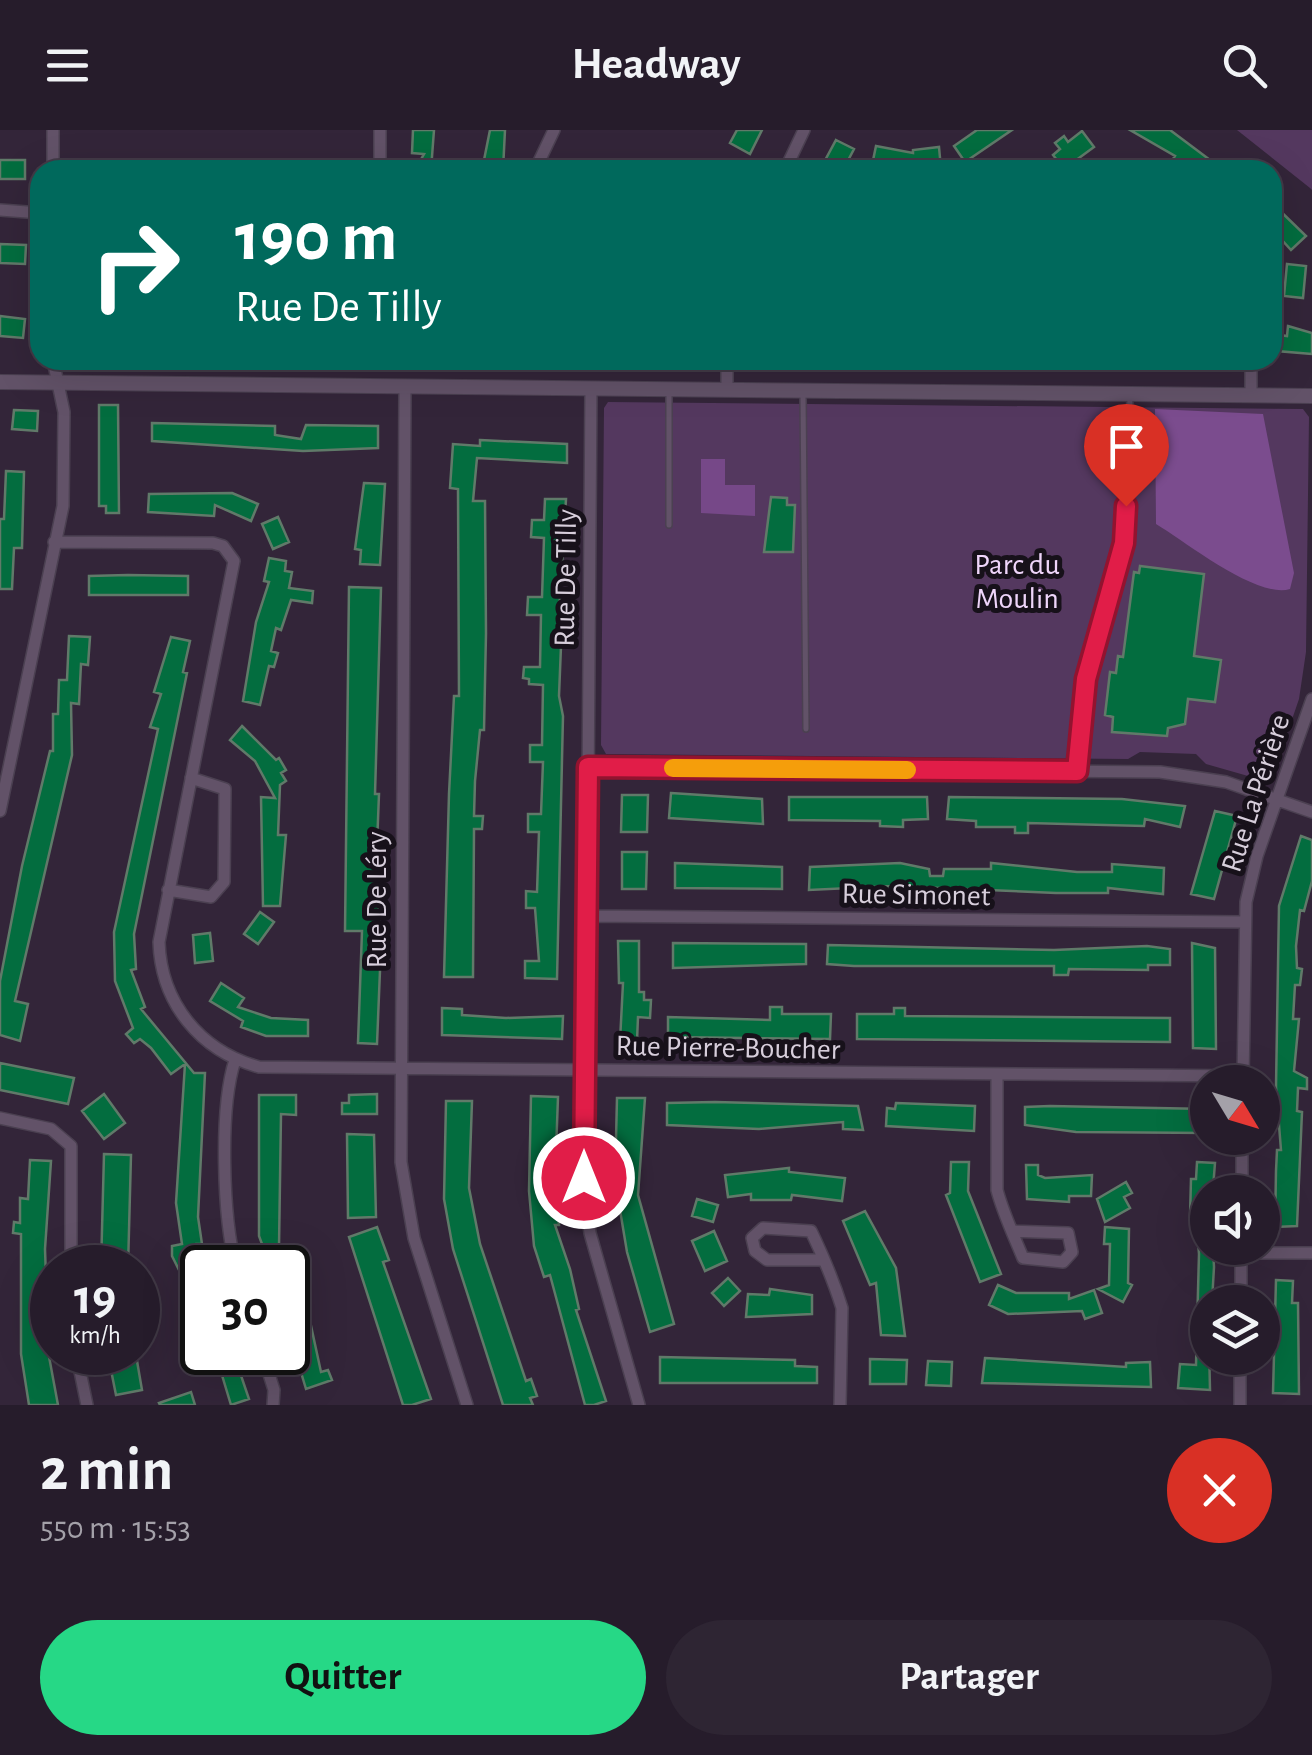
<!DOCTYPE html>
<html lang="fr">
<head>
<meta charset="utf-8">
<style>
	body { margin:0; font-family:"Alegreya Sans",sans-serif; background:#2e2533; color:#f1f3f6; height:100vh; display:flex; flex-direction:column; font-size:38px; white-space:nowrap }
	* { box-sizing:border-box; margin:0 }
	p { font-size:32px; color:#a4a1a9 }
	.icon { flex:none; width:55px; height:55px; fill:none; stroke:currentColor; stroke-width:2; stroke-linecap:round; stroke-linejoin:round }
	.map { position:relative; height:1275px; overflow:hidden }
	.sheet { display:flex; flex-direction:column; background:#261c2b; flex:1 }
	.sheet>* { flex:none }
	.guide { position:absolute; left:30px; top:30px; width:1252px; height:210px; border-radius:30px; box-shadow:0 10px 40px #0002,0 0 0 2px #423a47; background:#00695c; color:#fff; overflow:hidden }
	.needle { width:65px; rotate:128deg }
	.tools { position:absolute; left:1190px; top:935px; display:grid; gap:20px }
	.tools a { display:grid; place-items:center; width:90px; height:90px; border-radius:50%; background:#261c2b; box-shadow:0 10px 40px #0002,0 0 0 2px #423a47; font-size:50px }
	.speed { position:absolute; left:30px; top:1115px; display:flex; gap:20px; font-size:50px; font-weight:700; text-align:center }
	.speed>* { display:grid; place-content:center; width:130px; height:130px; border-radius:50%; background:#261c2b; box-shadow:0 10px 40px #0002,0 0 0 2px #423a47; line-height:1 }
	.speed small { font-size:25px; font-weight:400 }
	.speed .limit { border:5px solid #111; border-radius:15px; background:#fff; color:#111 }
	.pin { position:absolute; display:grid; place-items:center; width:85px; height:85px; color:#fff; margin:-102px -42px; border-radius:50% 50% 50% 0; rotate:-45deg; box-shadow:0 0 10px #0007 }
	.pin .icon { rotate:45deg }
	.me { position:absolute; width:110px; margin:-55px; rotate:0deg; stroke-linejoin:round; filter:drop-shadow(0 0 8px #0008) }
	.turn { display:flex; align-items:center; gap:35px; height:210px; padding:0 40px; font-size:45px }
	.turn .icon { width:130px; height:130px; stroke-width:2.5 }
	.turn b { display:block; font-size:70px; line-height:85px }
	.round { display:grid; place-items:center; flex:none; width:105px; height:105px; border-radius:52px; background:#2e2533 }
	.overview { display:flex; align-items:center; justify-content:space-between; height:170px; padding:0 40px }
	h1 { font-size:60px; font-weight:600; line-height:75px }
	.action { display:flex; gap:20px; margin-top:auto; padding:20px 40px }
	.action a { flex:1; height:115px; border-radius:60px; background:#26d886; color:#111; font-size:40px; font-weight:600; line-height:115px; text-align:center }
	.action a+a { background:#2e2533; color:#f1f3f6 }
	header { display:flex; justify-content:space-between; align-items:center; height:130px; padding:0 40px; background:#261c2b; font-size:45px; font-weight:600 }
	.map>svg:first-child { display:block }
	.green { fill:#54385f }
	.forest { fill:#7b4c8e }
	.water { fill:#764888 }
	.building { fill:#036d3f; stroke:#607a69; stroke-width:2.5 }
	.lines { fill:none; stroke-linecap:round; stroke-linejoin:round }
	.service-casing { stroke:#4b4051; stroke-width:8 }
	.minor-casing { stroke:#4b4051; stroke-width:14 }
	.tertiary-casing { stroke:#4b4051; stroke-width:16 }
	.path { stroke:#8c8090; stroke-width:2.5; stroke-dasharray:2.5 8; stroke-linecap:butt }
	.service { stroke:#625268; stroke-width:5 }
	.minor { stroke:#625268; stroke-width:11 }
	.tertiary { stroke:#625268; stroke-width:14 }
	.route-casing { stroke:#92132f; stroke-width:25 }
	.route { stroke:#e11d48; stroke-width:18 }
	.slow { stroke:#f59e0b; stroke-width:18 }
	.labels { text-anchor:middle; stroke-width:10; stroke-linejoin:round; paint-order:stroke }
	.park-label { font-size:30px; fill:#efd5fa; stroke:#17111a }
	.street-label { font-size:30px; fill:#d7cedb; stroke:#17111a }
</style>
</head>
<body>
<header><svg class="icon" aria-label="menu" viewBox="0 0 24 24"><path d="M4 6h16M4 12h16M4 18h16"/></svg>Headway<svg class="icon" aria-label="search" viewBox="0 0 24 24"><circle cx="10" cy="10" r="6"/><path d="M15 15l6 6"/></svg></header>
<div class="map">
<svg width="1312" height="1275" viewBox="0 0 1312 1275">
	<rect width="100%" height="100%" fill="#332539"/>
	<!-- green -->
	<path class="green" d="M1237,0H1312V60L1310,58Z
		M608,272L1303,279L1309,287L1306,522L1299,569L1273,645L1262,650L1206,634L1196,624L1140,622L1128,629L606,624L601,615L604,278Z"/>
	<!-- forest -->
	<path class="forest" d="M1155,279L1263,284L1294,443L1290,459C1257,469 1186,412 1156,394Z"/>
	<!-- water -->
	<path class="water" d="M701,329H725V355H755V386L701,383Z"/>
	<!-- building -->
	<path class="building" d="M413,0H434L431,40H415L424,24L412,23Z
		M490,0H505L503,40H482Z
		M737,0H762L750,24L730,13Z
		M977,0H1012L965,32L954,16Z
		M1130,0H1170L1210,30L1202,40H1180L1171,32L1175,26Z
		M1082,1L1094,17L1064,39L1053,25L1060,19L1055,13L1064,6L1068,12Z
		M836,10L854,19L843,40H830L822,36Z
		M876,16L913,23V20L939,17L941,39L871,40Z
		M0,30H25V49H0Z
		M1272,73L1306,106L1291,120L1272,99Z
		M0,114L26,115L25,134L0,133Z
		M1287,134L1306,136L1303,168L1284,166Z
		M0,186L25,189L23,208L0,206Z
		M1288,196L1312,203V224L1277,221L1279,205L1287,206Z
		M99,275H118L119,383H106V376H99Z
		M14,280L38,281L37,301L12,299Z
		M152,293L275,296V305L301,309L306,295L378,296V318L303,321L152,311Z
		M480,310L567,314V333L477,328L473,371H485L486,503L484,600H480L475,651L474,686H483L482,699H474L473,847H444L449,664L454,566H459L458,359L450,358L453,314L480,316Z
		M6,341L24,342L22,418H14L12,459H0V389H4Z
		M364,353L385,354L380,435L360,434L361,420L355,419Z
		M232,363L258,374L251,391L215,375L214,386L148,382L149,364Z
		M771,367L787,368V375H795L793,422H764Z
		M545,369H566L557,516H561L559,566L563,586L557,849L525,848V831H539L535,778H526V761L537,762L539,702H528V684H541L543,632H530V615H542L543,555L529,554V549L523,548L524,537H540L541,485H527L528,467H542L544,408L531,407L532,390H544Z
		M278,387L289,412L273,419L262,394Z
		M269,428L286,431L285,441L292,442L289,458L313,461L312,473L291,470L281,500L276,498L271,521L278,523L274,537L269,536L260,575L243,571L256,492L269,452L264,451Z
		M1140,436L1204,444L1194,526L1221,530L1215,572L1188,569L1185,594L1168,598L1167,606L1112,602L1113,587L1105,585L1110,542L1116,543L1118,526L1123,527L1134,442L1139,443Z
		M128,445L188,446V465H89V446Z
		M349,457L381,458L375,664H379L375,767H378L381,816L377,914L358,913L362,801H345Z
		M69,506L90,507L88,535L81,534L79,574L71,573L72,625L15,871L28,874L20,911L0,905V851L22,736L50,621H53V584H58L59,550H67Z
		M171,507L190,511L183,542L187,543L134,804L136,839L131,840L145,877L141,879L194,943H205L198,1087L202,1114H197L207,1138H202V1186L172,1126V1116L182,1114L176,1073L185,934L171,944L151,918L140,909L134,913L126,904L133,898L115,851L114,802L158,599L150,597L161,564L154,562Z
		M242,596L276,630L279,628L286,640L281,643L286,651L280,655L278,705H286L280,776H263L261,667L275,668L255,631L230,610Z
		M671,663L762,669L763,694L669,688Z
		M622,665H648L647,702H621Z
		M789,667H927L928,689L903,690V697L880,696V691L789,690Z
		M949,667L1122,669L1185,676L1180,697L1145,689L1144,696L1028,693V703H1015V697H976V691L947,689Z
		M1215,681L1237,686L1214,769L1191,764Z
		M1301,706L1312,710V751L1304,781L1300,780L1296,816L1297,838L1302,839L1300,855H1295L1293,889H1299L1294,941L1307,948V959L1298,958L1297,981L1302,982L1297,1096L1275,1097L1276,1041L1277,1020H1281L1276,957L1279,776Z
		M622,722H647L646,759H622Z
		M675,733L782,737V759L675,758Z
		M900,733L929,739L930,746H943L944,739H991V733L1077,742H1112V734L1164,738L1163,764L1108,758V763H1056L893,756L809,760L810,737Z
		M260,782L274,792L258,814L244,804Z
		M210,803L213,831L195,833L193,805Z
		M618,811H639V862H644V870H651L650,888L638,887L637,911H620L623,853H619Z
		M673,813L806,814V834L673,838Z
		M1192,813L1215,818L1216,919L1193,918Z
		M828,815L1054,820L1147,816L1170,819V835H1148V840L1069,839L1068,845H1054V836H854L827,834Z
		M221,853L244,868L238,877L271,888L308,890V906H266L241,897L243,891L210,871Z
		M770,877H782V884H831L830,909L668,907V887L770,890Z
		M442,878L462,879V885L506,888L563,886L562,909L442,905Z
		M894,878H905V886L1170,888V912L857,909V884H894Z
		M0,933L74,948L68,974L0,960Z
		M104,964L125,993L104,1009L82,981Z
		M377,964V984H342V973H349V965Z
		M259,965H296V985L281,984L279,1117L295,1120L300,1137L290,1141L308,1182L321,1242L328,1240L332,1250L306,1259L288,1199V1138H271L259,1106Z
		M531,966L558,967L555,1049L559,1095H555L570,1139L579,1179L576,1180L606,1271L594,1275H585L550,1145L544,1147L534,1116L529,1061Z
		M617,968H645L638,1065L674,1194L650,1202L627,1122L615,1050Z
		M446,971H472L469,1058L480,1114L526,1251L531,1249L537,1266L530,1268L533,1275H503L453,1119L444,1069Z
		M715,972L858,976L863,1000L843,999V992L759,999L667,995V973Z
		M896,973L975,976L974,1001L886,996L887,978L895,979Z
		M1050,976L1208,979V1003L1076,1002L1025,995V977Z
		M347,1004L374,1005L376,1087L348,1088Z
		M104,1024L131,1025L128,1138H101Z
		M30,1030L51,1031L45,1119L48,1205H45L58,1275H29L21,1224V1104L13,1103L14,1092L20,1093V1068L28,1069Z
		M951,1032H969L968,1061L1001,1144L980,1152L946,1065L950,1063Z
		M1197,1032L1215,1033L1213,1058H1208V1118H1213L1214,1137L1212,1172H1208L1210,1260L1178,1258L1180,1234L1196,1235L1199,1124L1196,1087H1190L1191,1049H1196Z
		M1026,1035H1038V1045L1045,1048L1092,1045L1091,1066H1069V1072L1027,1069Z
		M789,1038V1042L845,1048L842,1071L792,1065L791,1070H751V1064L728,1067L725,1045Z
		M1126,1052L1132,1063L1124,1067L1130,1078L1105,1092L1097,1069Z
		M697,1069L718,1075L713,1092L692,1086Z
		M865,1081L896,1138L905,1206L881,1205L876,1153L870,1155L843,1091Z
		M377,1097L389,1130L383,1132L431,1269L412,1275H403L349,1107Z
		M1105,1097L1129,1099L1128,1153L1132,1155L1123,1172L1098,1159L1109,1155L1110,1114H1104Z
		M714,1101L727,1131L705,1141L692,1111Z
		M728,1148L740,1161L724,1176L712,1163Z
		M1276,1150L1293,1151L1292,1173H1298L1299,1264L1273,1263Z
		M998,1155L1016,1163H1069V1169L1094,1160L1102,1183L1085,1189L1082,1181L1008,1184L989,1175Z
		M770,1159L812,1165V1184L746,1187L748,1164L769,1165Z
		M215,1222H233L249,1269L231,1275Z
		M136,1225L142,1260L116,1265L109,1230Z
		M660,1227L795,1230V1236L817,1237V1253H660Z
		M985,1228L1126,1237V1233L1150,1232L1151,1257L982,1253Z
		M870,1229L907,1230L906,1254H870Z
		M928,1231L952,1232L951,1256L926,1255Z
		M191,1262L195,1275H160L159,1273Z"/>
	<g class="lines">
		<defs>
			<path id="service" d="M803,264L806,599
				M669,395V263
				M1077,641L1086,549L1124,413L1130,268"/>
			<path id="minor" d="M53,40V0
				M380,40V0
				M535,40L554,0
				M785,40L804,0
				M0,80L40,83
				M727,230V260
				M405,256L401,1032L414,1108L467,1275
				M591,258L585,1064L590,1103L639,1275
				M1251,266V230
				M54,412L213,413L223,416L234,431L159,812C161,873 200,921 259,937L1243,946
				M588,637L1160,642L1226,652L1312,682
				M0,681L63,376L64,282L53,230
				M168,760L211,767L224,752L225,659L191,648
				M587,786L1245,792
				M235,930C219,980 223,1087 236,1138
				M997,945V1060C1003,1083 1014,1106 1023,1128L1063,1132L1072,1122L1068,1103L1012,1101
				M1243,949L1246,772L1257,726L1312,569
				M0,988L51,999L71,1016V1138
				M1242,1062V1008
				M1241,1123H1312
				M824,1130H767L755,1121L752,1108L763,1098L811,1101C823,1126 834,1152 842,1178L840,1275
				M1241,1172V1118
				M76,1222L87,1275
				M262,1222L274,1260L273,1275
				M1240,1275V1228"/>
			<path id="tertiary" d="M0,252L1312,266"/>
		</defs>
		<!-- service casing -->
		<use href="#service" class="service-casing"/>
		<!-- minor casing -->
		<use href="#minor" class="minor-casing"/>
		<!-- tertiary casing -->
		<use href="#tertiary" class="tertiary-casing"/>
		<!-- path -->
		<path class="path" d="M380,230V240"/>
		<!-- service -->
		<use href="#service" class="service"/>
		<!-- minor -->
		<use href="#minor" class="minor"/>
		<!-- tertiary -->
		<use href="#tertiary" class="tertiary"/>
	</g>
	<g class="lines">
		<defs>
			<path id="route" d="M584,1048L588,637L1077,641L1086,549L1124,413L1126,376"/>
		</defs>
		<!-- route casing -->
		<use href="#route" class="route-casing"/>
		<!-- route -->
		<use href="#route" class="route"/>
		<!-- slow -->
		<path class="slow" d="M673,638L907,640"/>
	</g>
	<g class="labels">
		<!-- park labels -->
		<g class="park-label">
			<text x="1017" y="444">Parc du<tspan x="1017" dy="34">Moulin</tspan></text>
		</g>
		<!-- street labels -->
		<g class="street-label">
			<text transform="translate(565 448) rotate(-89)" y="10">Rue De Tilly</text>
			<text transform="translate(1255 663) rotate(-72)" y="10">Rue La Périère</text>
			<text transform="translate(916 764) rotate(1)" y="10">Rue Simonet</text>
			<text transform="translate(376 770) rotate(-90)" y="10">Rue De Léry</text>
			<text transform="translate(728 917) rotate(1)" y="10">Rue Pierre-Boucher</text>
		</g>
	</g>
</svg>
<div class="tools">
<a><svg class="needle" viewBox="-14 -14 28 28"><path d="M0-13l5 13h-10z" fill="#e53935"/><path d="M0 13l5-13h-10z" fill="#a4a1a9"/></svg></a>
<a><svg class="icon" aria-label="sound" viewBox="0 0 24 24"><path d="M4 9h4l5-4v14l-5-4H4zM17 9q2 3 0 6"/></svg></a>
<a><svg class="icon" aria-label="layers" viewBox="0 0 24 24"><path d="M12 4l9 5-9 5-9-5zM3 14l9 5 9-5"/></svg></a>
</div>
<div class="speed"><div>19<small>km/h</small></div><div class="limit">30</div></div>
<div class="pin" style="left:1126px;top:376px;background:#d93025"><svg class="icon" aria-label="arrive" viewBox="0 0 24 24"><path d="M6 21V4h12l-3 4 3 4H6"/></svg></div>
<svg class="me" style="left:584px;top:1048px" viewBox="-20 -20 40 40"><circle r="17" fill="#e11d48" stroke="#fff" stroke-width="3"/><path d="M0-11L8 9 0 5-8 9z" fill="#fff"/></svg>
<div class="guide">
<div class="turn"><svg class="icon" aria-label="right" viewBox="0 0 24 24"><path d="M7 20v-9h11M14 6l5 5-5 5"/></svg><div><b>190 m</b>Rue De Tilly</div></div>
</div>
</div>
<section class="sheet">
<div class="overview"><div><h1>2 min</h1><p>550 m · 15:53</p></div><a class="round" style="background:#d93025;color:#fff"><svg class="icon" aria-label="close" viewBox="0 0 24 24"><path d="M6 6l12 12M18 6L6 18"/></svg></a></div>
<div class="action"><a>Quitter</a><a>Partager</a></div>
</section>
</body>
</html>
